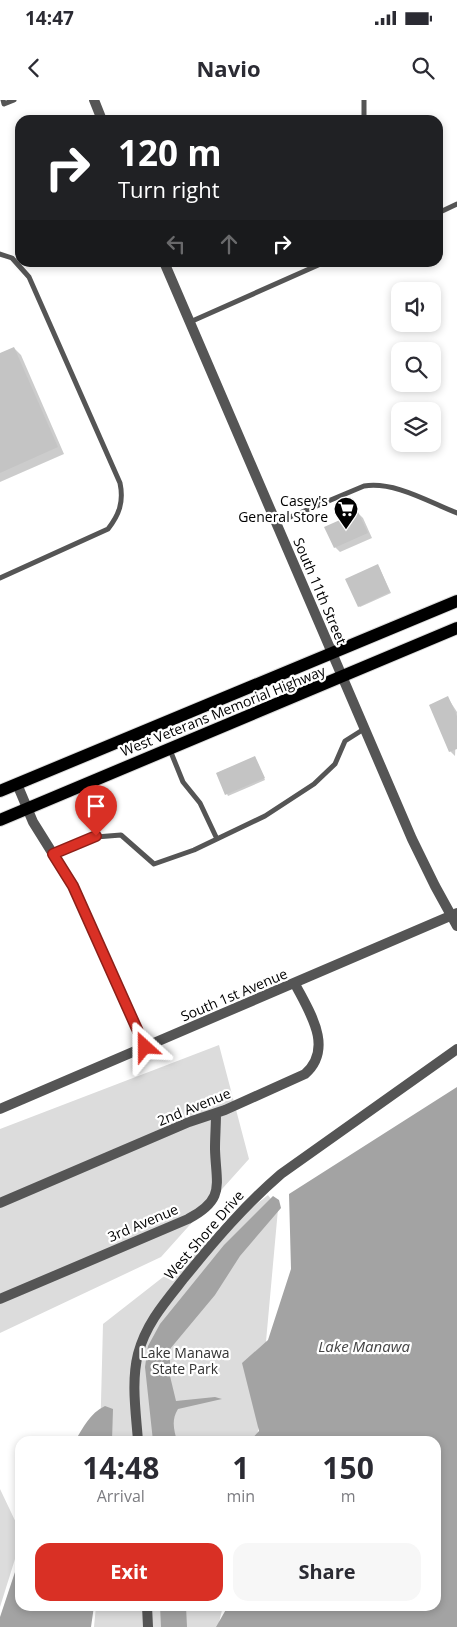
<!DOCTYPE html>
<html lang="en">
<head>
<meta charset="utf-8">
<style>
	body { margin:0; font-family:"Open Sans",sans-serif; background:#f7f7f7; color:#2b2b33; height:100vh; display:flex; flex-direction:column; font-size:19px; white-space:nowrap }
	* { box-sizing:border-box; margin:0 }
	p { font-size:16px; color:#7c7c81 }
	.icon { flex:none; width:28px; height:28px; fill:none; stroke:currentColor; stroke-width:2; stroke-linecap:round; stroke-linejoin:round }
	.map { position:relative; flex:1; overflow:hidden }
	.details { position:absolute; left:15px; top:1336px; width:426px; height:175px; display:flex; flex-direction:column; background:#fff; border-radius:15px; box-shadow:0 2px 8px #0003 }
	.details>* { flex:none }
	.top-card { position:absolute; left:15px; top:15px; width:428px; height:152px; border-radius:15px; box-shadow:0 2px 8px #0003; background:#202124; color:#fff; overflow:hidden }
	.buttons { position:absolute; left:391px; top:182px; display:grid; gap:10px }
	.buttons a { display:grid; place-items:center; width:50px; height:50px; border-radius:10px; background:#fff; box-shadow:0 2px 8px #0003; font-size:25px }
	.pin { position:absolute; display:grid; place-items:center; width:42px; height:42px; color:#fff; margin:-51px -21px; border-radius:50% 50% 50% 0; rotate:-45deg; box-shadow:0 0 5px #0007 }
	.pin .icon { rotate:45deg }
	.me { position:absolute; width:55px; margin:-28px; rotate:336deg; stroke-linejoin:round; filter:drop-shadow(0 0 4px #0008) }
	.turn { display:flex; align-items:center; gap:18px; height:105px; padding:0 20px; font-size:22px }
	.turn .icon { width:65px; height:65px; stroke-width:2.5 }
	.turn b { display:block; font-size:35px; line-height:42px }
	.lanes { display:flex; align-items:center; height:48px; padding:0 20px; background:#0003; justify-content:center; gap:25px; direction:ltr }
	.lanes .off { opacity:.35 }
	.eta { display:flex; justify-content:space-evenly; align-items:center; height:85px; text-align:center }
	.eta b { font-size:30px; font-weight:700; line-height:35px }
	.action { display:flex; gap:10px; margin-top:auto; padding:10px 20px }
	.action a { flex:1; height:58px; border-radius:15px; background:#d93025; color:#fff; font-size:20px; font-weight:700; line-height:58px; text-align:center }
	.action a+a { background:#f7f7f7; color:#2b2b33 }
	.status { display:flex; justify-content:space-between; align-items:center; height:35px; padding:0 25px; background:#fff; direction:ltr }
	.status svg { height:14px; fill:currentColor }
	header { display:flex; justify-content:space-between; align-items:center; height:65px; padding:0 20px; background:#fff; font-size:22px; font-weight:700 }
	.map>svg:first-child { display:block }
	.green { fill:#dcdcdc }
	.water { fill:#a3a3a3 }
	.shadow { fill:#0003 }
	.building { fill:#c4c4c4 }
	.lines { fill:none; stroke-linecap:round; stroke-linejoin:round }
	.primary-casing { stroke:#dbdbdb; stroke-width:14 }
	.service { stroke:#555; stroke-width:5 }
	.minor { stroke:#555; stroke-width:10 }
	.tertiary { stroke:#555; stroke-width:10 }
	.primary { stroke:#000; stroke-width:12 }
	.route-casing { stroke:#8d1f18; stroke-width:12 }
	.route { stroke:#d93025; stroke-width:9 }
	.labels { text-anchor:middle; stroke-width:4.5; stroke-linejoin:round; paint-order:stroke }
	.poi-label { font-size:14px; fill:#000; stroke:#fff; text-anchor:end }
	.street-label { font-size:14px; fill:#000; stroke:#fff }
	.park-label { font-size:14px; fill:#333; stroke:#fff }
	.water-label { font-size:15px; font-style:italic; fill:#444; stroke:#fff }
</style>
</head>
<body>
<div class="status"><b>14:47</b><svg viewBox="0 0 49 12"><path d="M0 12V9h3v3zM5 12V6h3v6zM10 12V3h3v9zM15 12V0h3v12zM26 1h20v11H26zM47 4h2v5h-2z"/></svg></div>
<header><svg class="icon" aria-label="back" viewBox="0 0 24 24"><path d="M15 5l-7 7 7 7"/></svg>Navio<svg class="icon" aria-label="search" viewBox="0 0 24 24"><circle cx="10" cy="10" r="6"/><path d="M15 15l6 6"/></svg></header>
<div class="map">
<svg width="457" height="1527" viewBox="0 0 457 1527">
	<rect width="100%" height="100%" fill="#fff"/>
	<!-- green -->
	<path class="green" d="M219,945L249,1059L161,1157L0,1233V1029Z
		M268,1095L278,1109L257,1341H100L103,1224Z
		M0,1389L20,1431V1443L0,1507Z
		M96,1506H223L218,1527H94Z"/>
	<!-- water -->
	<path class="water" d="M457,987V1527H216L228,1506H436V1341H250L259,1331L242,1263L268,1240L291,1169L289,1094Z
		M273,1096L279,1100L281,1108L240,1156L215,1195L170,1249V1276L176,1301L215,1297L222,1299L178,1309C171,1320 174,1330 177,1341H153L145,1267L148,1246L160,1224L224,1145Z
		M105,1306L113,1309L112,1341H75C83,1328 90,1313 105,1306Z
		M20,1457V1506H94L91,1527H0V1517Z
		M160,1506H186L187,1527H161Z"/>
	<!-- shadow -->
	<path class="shadow" d="M14,248L21,255L64,354L0,382V255Z
		M358,413L363,418L372,438L340,452L335,447Z
		M379,467L391,493L360,507L359,506Z
		M448,598L457,612L455,656L450,651L430,605Z
		M255,657L265,680L228,696L217,673Z"/>
	<!-- building -->
	<path class="building" d="M14,247L58,347L0,373V253Z
		M358,412L368,433L334,448L324,427Z
		M378,464L390,492L358,507L345,479Z
		M448,596L457,616V649L449,652L429,605Z
		M255,656L265,678L225,695L216,673Z"/>
	<g class="lines">
		<defs>
			<path id="primary" d="M0,691L457,501
				M0,720L457,528"/>
		</defs>
		<!-- primary casing -->
		<use href="#primary" class="primary-casing"/>
		<!-- service -->
		<path class="service" d="M3,0L4,4L14,0
			M364,20V0
			M438,113L457,104
			M0,154L12,158L29,177L120,383C124,402 119,415 108,429L0,478
			M190,222L325,162
			M276,423L364,386C394,381 429,402 457,413
			M170,650L183,682L200,703L217,739
			M53,754L96,737L121,735L154,764L194,750L265,716L314,684L335,664L345,641L364,629"/>
		<!-- minor -->
		<path class="minor" d="M17,684L33,722L73,786L145,947
			M0,1009L457,813
			M0,1103L189,1022L225,1010L305,974C334,948 310,913 295,884
			M0,1199L188,1119C226,1099 216,1085 215,1049C215,1037 216,1025 216,1013"/>
		<!-- tertiary -->
		<path class="tertiary" d="M94,0L102,20
			M164,162L412,739L435,786L457,826
			M138,1341C136,1313 131,1282 138,1254C146,1223 166,1201 185,1177C215,1140 245,1105 281,1074L457,949
			M147,1506L148,1527"/>
		<!-- primary -->
		<use href="#primary" class="primary"/>
	</g>
	<g class="lines">
		<defs>
			<path id="route" d="M96,736L53,754L73,786L145,947"/>
		</defs>
		<!-- route casing -->
		<use href="#route" class="route-casing"/>
		<!-- route -->
		<use href="#route" class="route"/>
	</g>
	<!-- icons -->
	<defs>
		<symbol id="supermarket-pin" viewBox="-11 -11 22 30"><path d="M0 17L-7.5 6A9.5 9.5 0 1 1 7.5 6Z" fill="#000" stroke="#fff"/><path d="M-6-5.5h2.5l.6 2H6L4.5 2H-2.5L-4.4-4H-6ZM-1.5 3.2a1.3 1.3 0 1 0 .1 0ZM3 3.2a1.3 1.3 0 1 0 .1 0Z" fill="#fff"/></symbol>
	</defs>
	<g fill-rule="evenodd">
		<use href="#supermarket-pin" x="332" y="395" width="28" height="38"/>
	</g>
	<g class="labels">
		<!-- poi labels -->
		<g class="poi-label">
			<text x="328" y="406">Casey's<tspan x="328" dy="16">General Store</tspan></text>
		</g>
		<!-- street labels -->
		<g class="street-label">
			<text transform="translate(320 491) rotate(67)" y="5">South 11th Street</text>
			<text transform="translate(223 611) rotate(-22)" y="5">West Veterans Memorial Highway</text>
			<text transform="translate(234 895) rotate(-23)" y="5">South 1st Avenue</text>
			<text transform="translate(194 1007) rotate(-22)" y="5">2nd Avenue</text>
			<text transform="translate(143 1123) rotate(-23)" y="5">3rd Avenue</text>
			<text transform="translate(204 1135) rotate(-49)" y="5">West Shore Drive</text>
		</g>
		<!-- park labels -->
		<g class="park-label">
			<text x="185" y="1258">Lake Manawa<tspan x="185" dy="16">State Park</tspan></text>
		</g>
		<!-- water labels -->
		<g class="water-label">
			<text x="364" y="1252">Lake Manawa</text>
		</g>
	</g>
</svg>
<div class="buttons">
<a><svg class="icon" aria-label="sound" viewBox="0 0 24 24"><path d="M4 9h4l5-4v14l-5-4H4zM17 9q2 3 0 6"/></svg></a>
<a><svg class="icon" aria-label="search" viewBox="0 0 24 24"><circle cx="10" cy="10" r="6"/><path d="M15 15l6 6"/></svg></a>
<a><svg class="icon" aria-label="layers" viewBox="0 0 24 24"><path d="M12 4l9 5-9 5-9-5zM3 14l9 5 9-5"/></svg></a>
</div>
<div class="pin" style="left:96px;top:736px;background:#d93025"><svg class="icon" aria-label="arrive" viewBox="0 0 24 24"><path d="M6 21V4h12l-3 4 3 4H6"/></svg></div>
<svg class="me" style="left:145px;top:947px" viewBox="-20 -20 40 40"><path d="M0-17L14 15 0 8-14 15z" fill="#d93025" stroke="#fff" stroke-width="4"/></svg>
<div class="top-card">
<div class="turn"><svg class="icon" aria-label="right" viewBox="0 0 24 24"><path d="M7 20v-9h11M14 6l5 5-5 5"/></svg><div><b>120 m</b>Turn right</div></div>
<div class="lanes"><svg class="icon off" aria-label="left" viewBox="0 0 24 24"><path d="M17 20v-9H6M10 6l-5 5 5 5"/></svg><svg class="icon off" aria-label="ahead" viewBox="0 0 24 24"><path d="M12 20V5M6 11l6-6 6 6"/></svg><svg class="icon" aria-label="right" viewBox="0 0 24 24"><path d="M7 20v-9h11M14 6l5 5-5 5"/></svg></div>
</div>
<section class="details">
<div class="eta">
<div><b>14:48</b><p>Arrival</p></div>
<div><b>1</b><p>min</p></div>
<div><b>150</b><p>m</p></div>
</div>
<div class="action"><a>Exit</a><a>Share</a></div>
</section>
</div>
</body>
</html>
